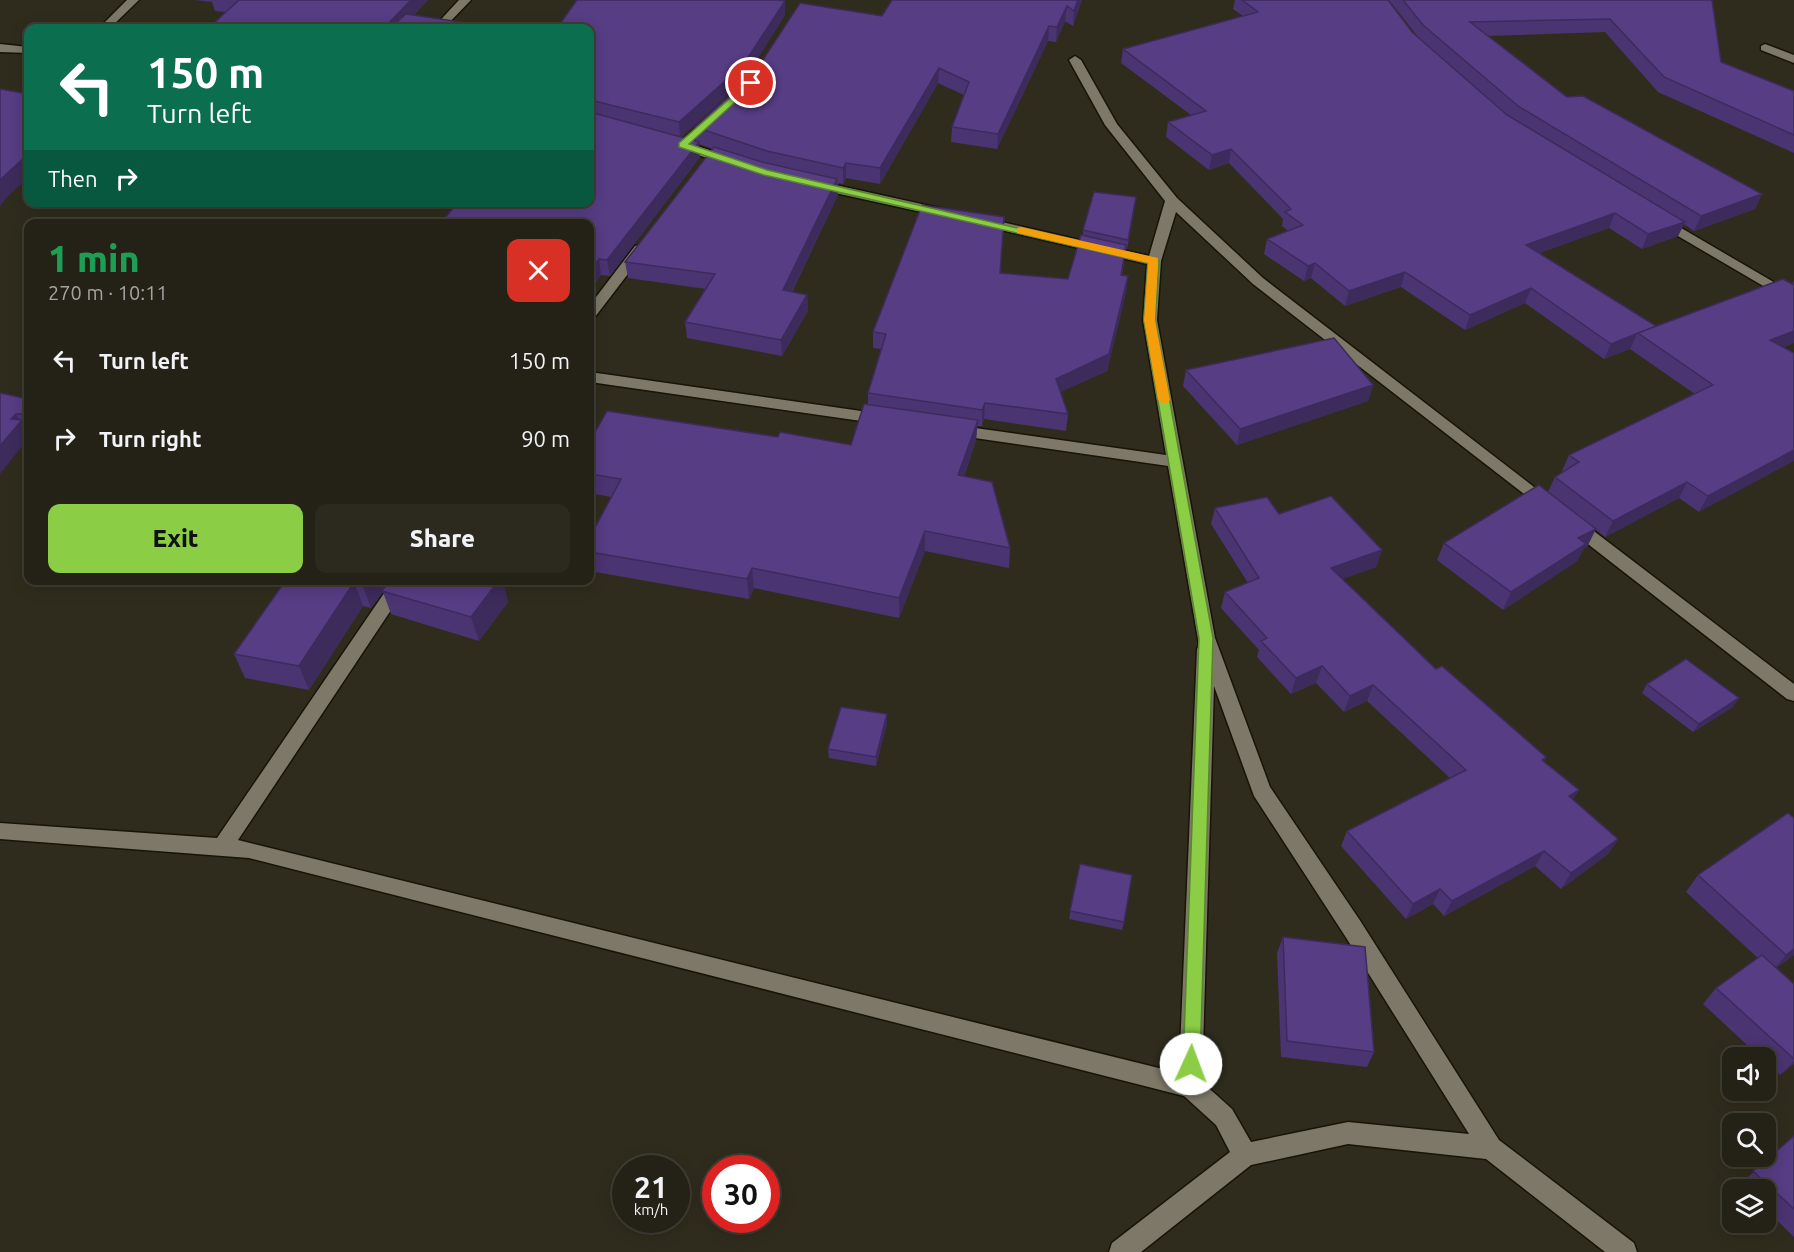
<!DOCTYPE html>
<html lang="en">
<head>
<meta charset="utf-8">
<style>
	body { margin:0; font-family:Ubuntu,sans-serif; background:#2c291f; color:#f1f3f6; height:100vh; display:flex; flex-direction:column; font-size:22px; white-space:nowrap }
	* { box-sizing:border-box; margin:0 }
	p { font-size:20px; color:#a3a3a1 }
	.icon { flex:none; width:33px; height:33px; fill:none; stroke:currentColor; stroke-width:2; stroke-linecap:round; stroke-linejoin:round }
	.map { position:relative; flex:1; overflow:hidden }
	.drawer { position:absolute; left:24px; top:219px; width:570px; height:366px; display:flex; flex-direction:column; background:#242116; border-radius:12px; box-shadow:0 3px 15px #0003,0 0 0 2px #413e35 }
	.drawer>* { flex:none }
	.guide { position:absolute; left:24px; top:24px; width:570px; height:183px; border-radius:12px; box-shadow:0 3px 15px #0003,0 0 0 2px #413e35; background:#0b6e4f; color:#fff; overflow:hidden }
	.tools { position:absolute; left:1722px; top:1047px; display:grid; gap:12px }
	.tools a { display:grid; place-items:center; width:54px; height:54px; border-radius:12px; background:#242116; box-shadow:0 3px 15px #0003,0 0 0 2px #413e35; font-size:30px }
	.speed { position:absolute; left:612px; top:1155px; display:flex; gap:12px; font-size:30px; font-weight:700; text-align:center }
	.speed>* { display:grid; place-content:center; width:78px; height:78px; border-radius:50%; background:#242116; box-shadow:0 3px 15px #0003,0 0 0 2px #413e35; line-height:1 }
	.speed small { font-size:15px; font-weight:400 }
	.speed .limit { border:9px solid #d22; background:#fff; color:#111 }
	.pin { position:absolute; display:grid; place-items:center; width:51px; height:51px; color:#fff; margin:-26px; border:3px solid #fff; border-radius:50%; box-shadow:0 2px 6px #0007 }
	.me { position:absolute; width:66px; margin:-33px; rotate:2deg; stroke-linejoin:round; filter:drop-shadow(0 0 4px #0008) }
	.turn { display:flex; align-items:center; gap:21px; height:126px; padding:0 24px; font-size:27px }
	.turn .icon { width:78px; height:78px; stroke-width:2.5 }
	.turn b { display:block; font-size:42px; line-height:51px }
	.then { display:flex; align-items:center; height:57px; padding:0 24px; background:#0003; gap:12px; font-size:22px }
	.round { display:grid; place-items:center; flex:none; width:63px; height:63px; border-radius:12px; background:#2c291f }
	.head { display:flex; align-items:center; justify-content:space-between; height:102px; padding:0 24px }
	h1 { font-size:36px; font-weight:800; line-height:45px; color:#1e9e55 }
	.primary-button { display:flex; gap:12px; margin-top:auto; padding:12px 24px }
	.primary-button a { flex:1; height:69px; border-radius:12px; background:#8bce46; color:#111; font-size:24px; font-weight:800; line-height:69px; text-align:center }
	.primary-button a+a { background:#2c291f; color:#f1f3f6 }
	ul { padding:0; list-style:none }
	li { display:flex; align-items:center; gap:18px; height:78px; padding:0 24px }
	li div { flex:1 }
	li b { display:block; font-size:22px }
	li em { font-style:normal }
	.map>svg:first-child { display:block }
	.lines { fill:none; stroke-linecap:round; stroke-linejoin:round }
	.minor-casing { stroke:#181406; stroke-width:3 }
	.minor { fill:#7d7867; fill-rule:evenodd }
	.wall { fill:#4b3472 }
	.shaded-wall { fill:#3d2b5c }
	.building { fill:#573d84; stroke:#3d2b5c; stroke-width:1.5 }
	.route { fill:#8bce46; stroke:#5a862e; stroke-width:1.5 }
	.slow { fill:#f59e0b }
</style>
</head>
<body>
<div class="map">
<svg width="1794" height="1252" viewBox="0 0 1794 1252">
	<rect width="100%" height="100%" fill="#302c1d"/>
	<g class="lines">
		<defs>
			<path id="minor" d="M127,0H139L110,28H99Z
				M459,0H471L444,28H433Z
				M0,44L28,47V53L0,52Z
				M1765,44L1794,55V63L1761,50V46Z
				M1075,56L1081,60L1117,124L1177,198L1263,278L1556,504L1554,508H1542L1253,284L1176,212L1161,261L1157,320L1215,638L1270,787L1361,922L1499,1140L1634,1243L1637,1252H1605L1486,1159L1348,1144L1251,1165L1141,1252H1109L1112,1243L1230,1152L1216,1125L1184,1096L249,858L0,839V823L217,838L393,580H411L238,840L1179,1073L1197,649L1199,645L1168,466L954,435L946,430L954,425L1166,455L1143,320L1147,264L980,225L973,221L980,217L1149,256L1165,201L1105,125L1069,60ZM1214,686L1254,796L1345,936L1469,1134L1348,1122L1251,1142L1232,1109L1202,1082Z
				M678,140L737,159L738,162L732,166L673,147L672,144Z
				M813,180L944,209L951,213L944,217L808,187L806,184Z
				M1659,215L1794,294V304L1654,222L1652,219Z
				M640,245L647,249L595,317L590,318V305L635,246Z
				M590,372L882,414L890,419L882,424L590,382Z
				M1572,517L1578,519L1794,684V701L1787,699L1566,527L1564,523L1566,519Z"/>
		</defs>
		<!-- minor casing -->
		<use href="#minor" class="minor-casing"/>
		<!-- minor -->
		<use href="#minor" class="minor"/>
	</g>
	<!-- wall -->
	<path class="wall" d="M195,0H428L414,15L501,28H214L213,24L226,12L215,11L212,2Z
		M1082,0L1073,26L1065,21L1056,42L1048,41L997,149L951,142L952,127L964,95L938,83L880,184L846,178L843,184L838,183V195L792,292L807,295L808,311L782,356L687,338L685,322L706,289L628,278L625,262L713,149L699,144L700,157L610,276L601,275L590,291V28L785,1V15L744,80L681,137L696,141L695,127L882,16Z
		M1235,0H1388L1412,32L1419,38L1389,0H1712L1721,62L1794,91V153L1658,92L1605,32L1487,36L1567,97L1762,194L1755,209L1694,231L1684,224L1678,236L1642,249L1609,228L1539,253L1656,326L1792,284L1794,281V343L1784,347L1794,353L1699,512L1679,498L1605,537L1595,529L1587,547L1584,548L1577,561L1503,610L1437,560L1444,543L1548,492L1555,477L1563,472L1562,471L1569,455L1695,394L1630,349L1604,359L1525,303L1465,330L1401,287L1345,306L1311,278L1304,281L1264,254L1267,239L1288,231L1282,226L1283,219L1229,163L1209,170L1166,137L1168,122L1191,115L1121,63L1123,49L1243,16L1233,9Z
		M1135,206L1127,249L1126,248L1122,275L1128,276L1126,292L1107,371L1060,392L1068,414L1066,431L984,419L982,426H977L976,440L964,477L1010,548L1009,568L925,551L899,618L754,588L749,599L590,571V537L611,497L590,493V433L594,434L778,437L851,445L868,405V393L881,349L873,348V332L1001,273L1068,279L1083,235V230Z
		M1186,370L1373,385L1368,401L1237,445L1183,386Z
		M0,393L28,399V439Z
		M1215,508L1279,514L1382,550L1376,567L1342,579L1436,669L1546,757L1544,761L1573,800L1618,839L1608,854L1561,889L1535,866L1444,916L1433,904L1406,919L1341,846L1347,831L1450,778L1367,701L1344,712L1316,683L1291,694L1257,657L1259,650L1221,608L1225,592L1248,583L1211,524Z
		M286,580H502L508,602L479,641L391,614L383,592L371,608L363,606L309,690L245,678L234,654Z
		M1647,684L1733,707L1693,732L1642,693Z
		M887,714V723L876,766L829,758L828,749Z
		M1080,864L1124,922L1122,930L1069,919Z
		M1698,875L1794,955L1776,968L1794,984V1064L1780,1075L1766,1061V1058H1761L1703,1004L1716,988L1758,958L1686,892Z
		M1283,937L1374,1052L1367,1067L1281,1057L1277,953Z
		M1794,1136V1237L1766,1210V1190H1743L1739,1185Z"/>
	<!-- shaded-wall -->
	<path class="shaded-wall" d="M411,0H428L401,28H384Z
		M1078,0H1082L1073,26L1074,11Z
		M785,1V15L744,80L680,138L679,122Z
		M1067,6L1065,21L1056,42L1057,27Z
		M1049,26L1048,41L997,149L998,134Z
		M939,68L938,83L880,184V168Z
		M699,142L700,157L610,276L607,260Z
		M1231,149L1229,163L1209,170L1212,155Z
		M28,154V178L8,196L0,206V180Z
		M846,163V178L843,184V168Z
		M837,179L838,195L784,307L783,290Z
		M1762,194L1755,209L1694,231L1701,216Z
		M1615,213L1609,228L1521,260L1526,245Z
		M1685,222L1678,236L1642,249L1648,234Z
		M599,259L601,275L590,291V271Z
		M1315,263L1311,278L1304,281L1308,266Z
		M1405,272L1401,287L1345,306L1349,291Z
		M1128,276L1126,292L1107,371L1054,395L1056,379Z
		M1531,288L1525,303L1465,330L1470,315Z
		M807,295L808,311L782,356L781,340Z
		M1794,331V343L1761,356L1770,340Z
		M1637,334L1630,349L1604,359L1611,344Z
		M1373,385L1368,401L1237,445L1240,429Z
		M28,401V418L26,414L27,403Z
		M985,403L984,419L982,426V410Z
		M16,414L20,422L22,420L28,431V439L0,474V446L11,419Z
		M978,420L976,440L957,496L958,475Z
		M1794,450V461L1699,512L1708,496Z
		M1687,482L1679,498L1605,537L1613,521Z
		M1596,529L1587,547L1584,548L1577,561L1503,610L1511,592L1578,538Z
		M925,531V551L899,618V598Z
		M1382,550L1376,567L1326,585L1331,568Z
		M752,568L754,588L749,599L747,579Z
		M365,580H391L382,591L383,592L371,608L362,584Z
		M499,580H502L508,602L479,641L471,617Z
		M354,582L363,606L309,690L299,666Z
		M1322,666L1316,683L1291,694L1296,678Z
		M1373,685L1367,701L1344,712L1350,696Z
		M1739,698L1733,707L1693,732L1699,724Z
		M887,714V723L876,766V757Z
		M1579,790L1569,806V796Z
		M1618,839L1608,854L1561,889L1571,873Z
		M1544,851L1535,866L1444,916L1452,901Z
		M1440,889L1433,904L1406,919L1413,904Z
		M1794,949V955L1772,971L1786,955Z
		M1794,1061V1064L1780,1075Z"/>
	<!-- building -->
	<path class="building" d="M238,0H411L384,28H252L213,24L239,0Z
		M577,0H779L785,1L743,65L679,122L590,100V28H557Z
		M892,0H1078L1074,11L1067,6L1057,27L1049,26L998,134L952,127L969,82L939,68L880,168L846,163L843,168L767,151L695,127L755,72L800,3L882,16Z
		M1242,0H1388L1412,32L1507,115L1685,222L1648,234L1615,213L1526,245L1656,326L1611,344L1531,288L1470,315L1405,272L1349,291L1315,263L1308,266L1267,239L1303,225L1285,212L1291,209L1231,149L1212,155L1168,122L1206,111L1123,49L1258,12Z
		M1403,0H1712L1721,62L1794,91V135L1664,77L1610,19L1470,22L1567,97L1583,96L1762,194L1701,216L1518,106L1423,25Z
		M406,14L501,28H390Z
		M0,89L28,94V154L0,180Z
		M590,112L699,142L607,260L599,259L590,271V224H440L458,202H590Z
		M714,147L762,162L837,179L783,290L807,295L781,340L685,322L715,274L625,262Z
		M1094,192L1136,197L1128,240L1083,230Z
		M922,205L1004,217L1000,273L1068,279L1081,235L1126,245L1121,275L1128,276L1109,354L1056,379L1068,414L985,403L982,410L868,393L886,334L873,332Z
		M1783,279L1794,285V331L1770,340L1794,353V450L1708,496L1687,482L1613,521L1555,477L1579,462L1569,455L1713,385L1638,333Z
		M1334,338L1373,385L1240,429L1186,370Z
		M0,393L28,399V401L27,403L26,414H16L11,419L22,420L0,446Z
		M864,404L978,420L958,475L992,482L1010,548L925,531L899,598L752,568L747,579L590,552V537L621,479L590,474V433L594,434L607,411L778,437L780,432L851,445Z
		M1539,485L1596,529L1578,538L1586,544L1511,592L1444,543Z
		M1331,496L1382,550L1331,568L1436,669L1442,666L1546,757L1542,760L1579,790L1569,796L1618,839L1571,873L1544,851L1452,901L1440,889L1413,904L1347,831L1466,770L1373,685L1350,696L1322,666L1296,678L1261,641L1267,638L1225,592L1259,578L1215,508L1267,497L1279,514Z
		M286,580H365L362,584L354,582L299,666L234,654Z
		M389,580H499L471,617L382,591Z
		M1686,659L1739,698L1699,724L1647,684Z
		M841,707L887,714L876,757L828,749Z
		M1788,813L1794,818V949L1786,955L1698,875Z
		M1080,864L1132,875L1124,922L1070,911Z
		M1283,937L1365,947L1374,1052L1287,1041Z
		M1762,955L1794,984V1059L1716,988Z
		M1794,1136V1209L1753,1171Z"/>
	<!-- route -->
	<path class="route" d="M751,80L754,81V85L689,144L767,170L1159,261L1155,320L1213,638L1200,1064L1197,1069L1191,1072L1185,1069L1183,1064L1199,638L1144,320L1148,263L764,175L679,147V143Z"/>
	<!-- slow -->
	<path class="slow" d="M1021,227L1158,258L1155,320L1170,400L1168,403L1164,404L1158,400L1144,320L1148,263L1017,233V228Z"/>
</svg>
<div class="tools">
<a><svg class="icon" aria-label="sound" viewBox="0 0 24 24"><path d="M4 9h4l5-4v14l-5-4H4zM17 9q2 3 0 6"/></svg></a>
<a><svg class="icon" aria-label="search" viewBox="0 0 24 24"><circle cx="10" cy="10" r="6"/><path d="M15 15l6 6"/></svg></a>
<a><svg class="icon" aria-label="layers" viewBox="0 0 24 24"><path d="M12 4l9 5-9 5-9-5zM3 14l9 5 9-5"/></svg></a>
</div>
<div class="speed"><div>21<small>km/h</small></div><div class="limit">30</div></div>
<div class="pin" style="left:751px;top:83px;background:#d93025"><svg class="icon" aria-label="arrive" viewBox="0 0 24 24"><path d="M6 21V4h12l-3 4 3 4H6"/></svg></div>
<svg class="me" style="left:1191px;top:1064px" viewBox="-20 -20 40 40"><circle r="19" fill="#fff"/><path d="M0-13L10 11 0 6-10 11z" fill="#8bce46"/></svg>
<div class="guide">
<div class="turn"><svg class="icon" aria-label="left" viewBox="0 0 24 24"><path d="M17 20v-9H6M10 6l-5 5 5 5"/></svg><div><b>150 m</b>Turn left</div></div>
<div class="then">Then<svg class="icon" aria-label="right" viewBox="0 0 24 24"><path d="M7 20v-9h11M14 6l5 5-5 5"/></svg></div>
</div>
<section class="drawer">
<div class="head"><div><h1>1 min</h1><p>270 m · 10:11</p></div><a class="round" style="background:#d93025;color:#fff"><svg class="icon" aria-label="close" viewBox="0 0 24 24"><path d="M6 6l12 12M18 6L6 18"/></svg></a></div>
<ul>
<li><svg class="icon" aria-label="left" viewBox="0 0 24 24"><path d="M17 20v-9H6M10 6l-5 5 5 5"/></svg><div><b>Turn left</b></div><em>150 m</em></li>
<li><svg class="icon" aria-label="right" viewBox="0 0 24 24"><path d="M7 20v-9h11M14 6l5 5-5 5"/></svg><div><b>Turn right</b></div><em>90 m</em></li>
</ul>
<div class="primary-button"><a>Exit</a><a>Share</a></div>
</section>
</div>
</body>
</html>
